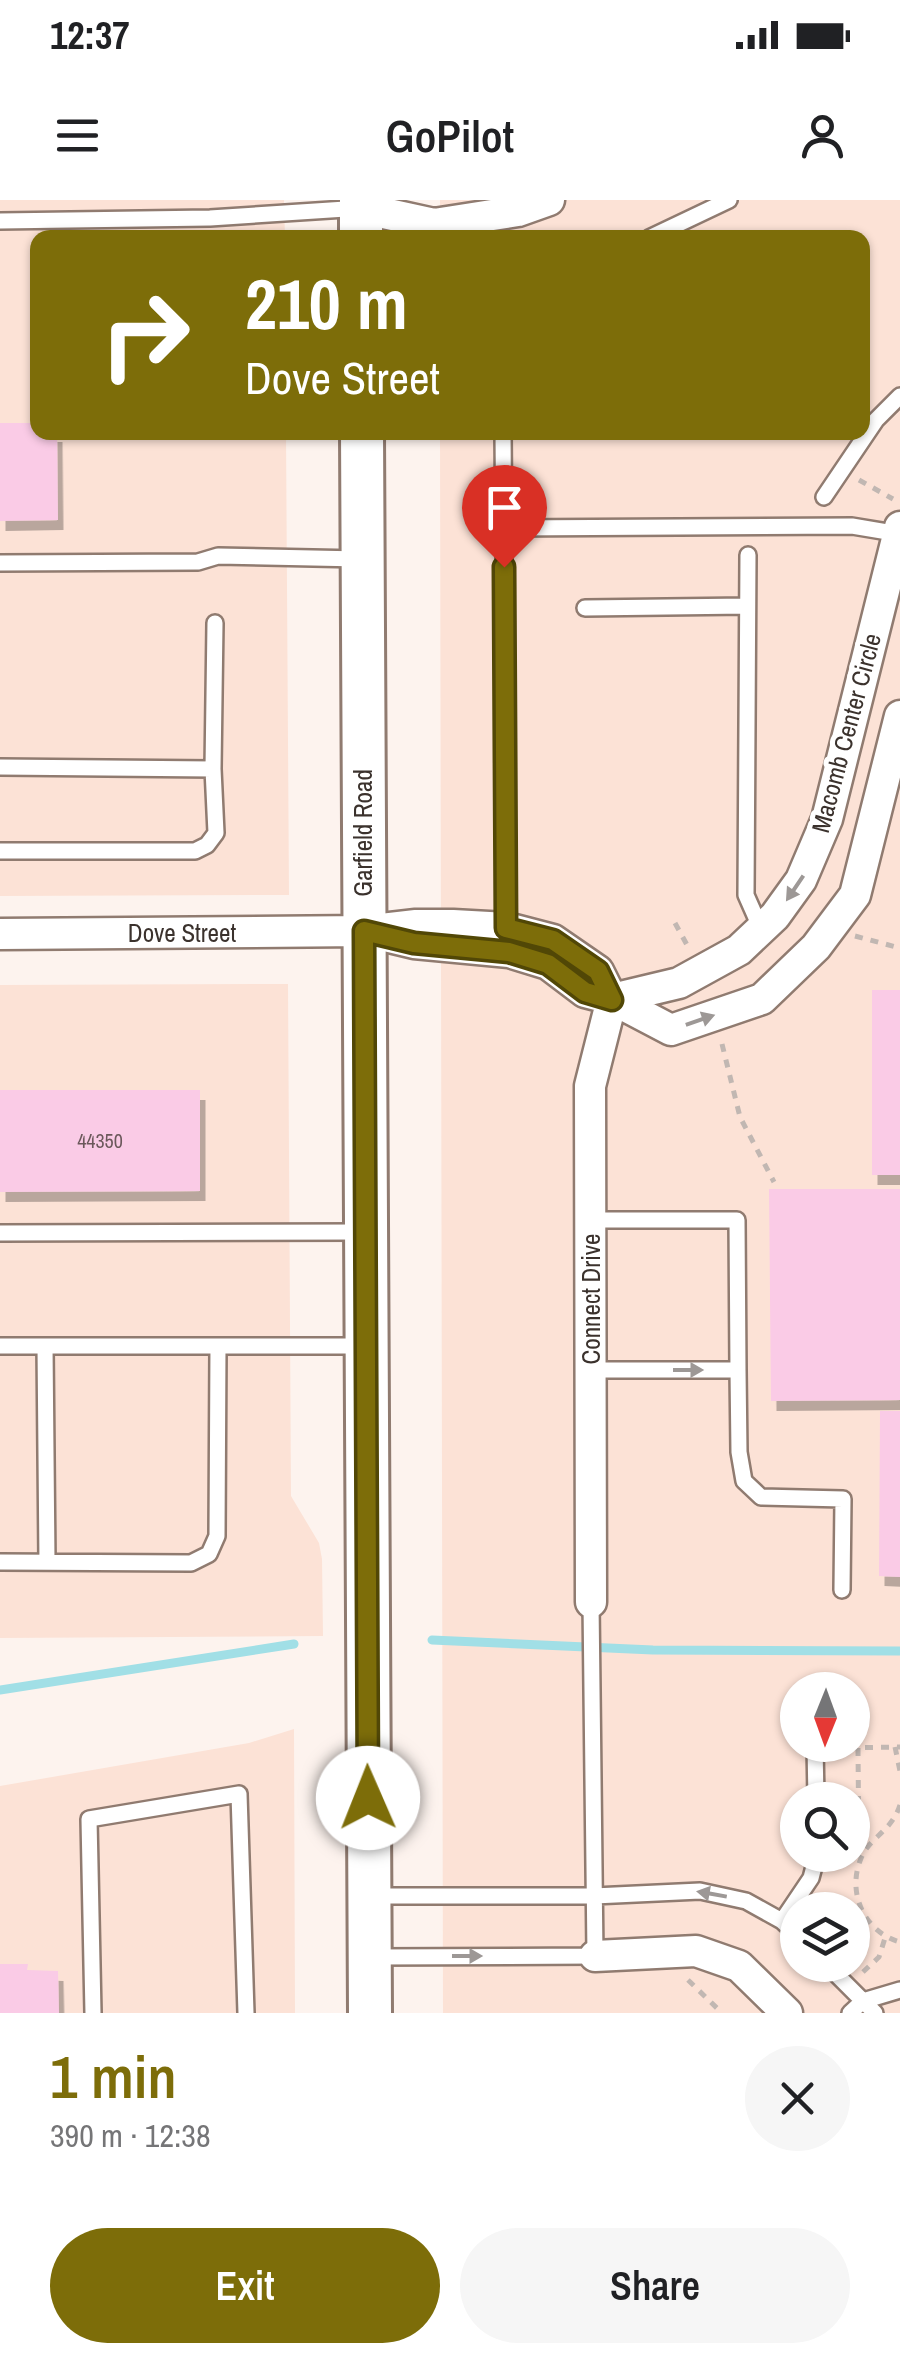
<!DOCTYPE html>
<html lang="en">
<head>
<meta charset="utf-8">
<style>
	body { margin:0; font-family:"Archivo Narrow",sans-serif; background:#f6f6f6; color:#202124; height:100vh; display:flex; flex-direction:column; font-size:38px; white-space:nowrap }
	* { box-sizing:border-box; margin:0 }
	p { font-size:32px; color:#757577 }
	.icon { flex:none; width:55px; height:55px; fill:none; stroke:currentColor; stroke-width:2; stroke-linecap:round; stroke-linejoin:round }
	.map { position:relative; height:1813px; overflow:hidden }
	.panel { display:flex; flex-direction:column; background:#fff; flex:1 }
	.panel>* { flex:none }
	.banner { position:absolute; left:30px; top:30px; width:840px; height:210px; border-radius:20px; box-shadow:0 2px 8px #0004; background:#7d6d09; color:#fff; overflow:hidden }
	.needle { width:65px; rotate:181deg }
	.controls { position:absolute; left:780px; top:1472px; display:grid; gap:20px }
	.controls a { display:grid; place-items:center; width:90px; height:90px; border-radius:50%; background:#fff; box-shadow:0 2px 8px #0004; font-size:50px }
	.pin { position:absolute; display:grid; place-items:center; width:85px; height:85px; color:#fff; margin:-102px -42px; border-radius:50% 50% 50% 0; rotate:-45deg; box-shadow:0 0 10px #0007 }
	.pin .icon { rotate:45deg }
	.me { position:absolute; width:110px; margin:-55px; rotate:359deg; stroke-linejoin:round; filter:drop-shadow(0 0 8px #0008) }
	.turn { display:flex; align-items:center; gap:35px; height:210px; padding:0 50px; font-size:45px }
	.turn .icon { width:130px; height:130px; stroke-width:2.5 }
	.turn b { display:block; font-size:70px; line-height:85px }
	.round { display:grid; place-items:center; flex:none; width:105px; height:105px; border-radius:52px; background:#f6f6f6 }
	.summary { display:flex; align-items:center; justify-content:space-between; height:170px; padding:0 50px }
	h1 { font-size:60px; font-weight:600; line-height:75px; color:#7d6d09 }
	.cta { display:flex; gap:20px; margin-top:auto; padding:20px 50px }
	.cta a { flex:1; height:115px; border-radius:60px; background:#7d6d09; color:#fff; font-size:40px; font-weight:600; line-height:115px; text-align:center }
	.cta a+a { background:#f6f6f6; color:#202124 }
	.status { display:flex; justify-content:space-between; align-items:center; height:70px; padding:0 50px; background:#fff; direction:ltr }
	.status svg { height:28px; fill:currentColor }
	header { display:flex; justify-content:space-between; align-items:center; height:130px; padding:0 50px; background:#fff; font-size:45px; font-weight:600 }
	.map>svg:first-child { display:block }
	.built { fill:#fce2d6; fill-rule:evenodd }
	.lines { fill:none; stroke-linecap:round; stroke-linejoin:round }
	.stream { stroke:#a1dfe6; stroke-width:9 }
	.building { fill:#facbe6; filter:url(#shadow) }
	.lane-casing { stroke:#907b70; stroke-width:20 }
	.street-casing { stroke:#907b70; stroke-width:35 }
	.secondary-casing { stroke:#907b70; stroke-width:48 }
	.path { stroke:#c1b7b2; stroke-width:5; stroke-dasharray:8 8; stroke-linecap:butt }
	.lane { stroke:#fff; stroke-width:15 }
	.street { stroke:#fff; stroke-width:30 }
	.secondary { stroke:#fff; stroke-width:42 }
	.oneway { fill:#9d9896 }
	.route-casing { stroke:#514706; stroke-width:25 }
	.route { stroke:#7d6d09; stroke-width:18 }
	.labels { text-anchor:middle; stroke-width:10; stroke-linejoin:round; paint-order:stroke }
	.number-label { font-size:20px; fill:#6b585b }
	.street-label { font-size:25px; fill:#3b322d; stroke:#fff }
</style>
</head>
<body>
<div class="status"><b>12:37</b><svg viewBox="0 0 49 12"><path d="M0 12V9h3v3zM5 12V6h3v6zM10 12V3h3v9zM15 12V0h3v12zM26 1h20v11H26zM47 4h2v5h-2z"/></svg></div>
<header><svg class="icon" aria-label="menu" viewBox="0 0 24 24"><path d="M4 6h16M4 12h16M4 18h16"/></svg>GoPilot<svg class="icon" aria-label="person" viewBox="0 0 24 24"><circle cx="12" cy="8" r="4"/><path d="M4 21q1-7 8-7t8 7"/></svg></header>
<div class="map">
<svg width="900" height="1813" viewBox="0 0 900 1813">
	<defs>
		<filter id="shadow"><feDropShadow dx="5.5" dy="10" stdDeviation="0" flood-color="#0004"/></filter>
	</defs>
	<rect width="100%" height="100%" fill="#fdf3ee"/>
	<!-- built -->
	<path class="built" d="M0,0H284L285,37L38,38V232L286,233L289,695L0,696Z
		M440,0H900V1813H443L440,233L862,232V38L440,37ZM798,1490H852V1545H798ZM798,1600H852V1655H798ZM798,1710H852V1765H798Z
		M288,784L291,1296L319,1343L322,1359L323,1436L0,1438V785Z
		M294,1529L295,1813H0V1586L249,1543Z"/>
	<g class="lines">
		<!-- stream -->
		<path class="stream" d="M432,1440L653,1450L900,1451
			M0,1490L294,1444"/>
	</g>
	<!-- building -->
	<path class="building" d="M0,223H38V232H57L58,320L0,321Z
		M872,790H900V975H872Z
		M0,890H200V991L0,992Z
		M769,989H900V1200L771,1201Z
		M880,1211H900V1377L879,1376Z
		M0,1764H28L27,1770L58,1771L59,1813H0Z"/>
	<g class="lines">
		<defs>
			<path id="lane" d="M0,21L210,18L361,8
				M649,38L729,0
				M503,232L507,728
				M824,297L876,220L900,196
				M503,328L852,326L900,334
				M748,355L746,695L761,729
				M0,363L198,362L218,356L360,359
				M585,408L747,406
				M0,567L213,569L216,633L207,645L195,651H0
				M213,569L215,423
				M591,1020H737L738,1170H591
				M0,1033L362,1032
				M0,1146H362
				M45,1146L47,1362
				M738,1170L739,1252L744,1281L761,1297L843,1299L842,1390
				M0,1362L191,1363L209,1354L217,1336L218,1146
				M815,1545L816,1600
				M373,1696H594L700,1691L746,1701L782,1721L798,1736
				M782,1721L811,1678L817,1655
				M374,1757L595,1756L591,1402
				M827,1765L875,1813
				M93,1813L89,1619L239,1594L246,1813
				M850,1813L863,1801L900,1790"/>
			<path id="street" d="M361,8L434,24L518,11L549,0
				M364,731L414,743L509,752L548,764L585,792L612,799L671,830L762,799L816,747L855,695L900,516
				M0,734L364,731L416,725H453L507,728L553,740L598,771L612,799
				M612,799L679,783L739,750L775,716L801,680L827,619L900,327
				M591,1402L590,886L612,799
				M595,1756L696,1751L739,1766L787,1813"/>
			<path id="secondary" d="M361,0V38
				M362,232L370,1813"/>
		</defs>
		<!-- lane casing -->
		<use href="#lane" class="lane-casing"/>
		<!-- street casing -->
		<use href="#street" class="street-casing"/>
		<!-- secondary casing -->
		<use href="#secondary" class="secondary-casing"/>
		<!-- path -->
		<path class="path" d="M859,280L893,299
			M675,723L687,745
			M855,736L900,748
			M722,844L740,917L774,982
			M895,1547L900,1571
			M833,1548L900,1547
			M858,1548L859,1660
			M900,1605C891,1633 868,1637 860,1661C847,1695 866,1733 900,1742
			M863,1772L879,1757L885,1738
			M688,1780L722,1813"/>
		<!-- lane -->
		<use href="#lane" class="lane"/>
		<!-- street -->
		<use href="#street" class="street"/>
		<!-- secondary -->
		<use href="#secondary" class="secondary"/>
	</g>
	<!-- one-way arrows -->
	<defs><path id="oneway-solid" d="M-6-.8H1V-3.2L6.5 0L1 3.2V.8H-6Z" transform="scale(2.5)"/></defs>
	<g class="oneway">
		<use href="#oneway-solid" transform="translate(795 688) rotate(124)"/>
		<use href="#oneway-solid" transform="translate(700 820) rotate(-19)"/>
		<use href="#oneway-solid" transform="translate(688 1170)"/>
		<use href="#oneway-solid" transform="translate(712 1694) rotate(-170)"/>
		<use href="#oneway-solid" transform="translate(467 1756)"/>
	</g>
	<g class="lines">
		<defs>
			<path id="route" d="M368,1598L364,731L414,743L509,752L548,764L585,792L612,800L598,771L553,740L506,728L504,367"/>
		</defs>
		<!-- route casing -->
		<use href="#route" class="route-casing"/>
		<!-- route -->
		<use href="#route" class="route"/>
	</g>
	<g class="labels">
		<!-- number labels -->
		<g class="number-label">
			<text x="100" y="948">44350</text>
		</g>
		<!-- street labels -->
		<g class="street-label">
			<text transform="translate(846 533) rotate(-75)" y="9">Macomb Center Circle</text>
			<text transform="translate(363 633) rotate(-90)" y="9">Garfield Road</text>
			<text x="182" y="742">Dove Street</text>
			<text transform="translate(591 1099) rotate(-90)" y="9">Connect Drive</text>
		</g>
	</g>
</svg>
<div class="controls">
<a><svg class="needle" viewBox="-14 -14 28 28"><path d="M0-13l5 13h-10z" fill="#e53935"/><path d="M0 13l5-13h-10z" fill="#757577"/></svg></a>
<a><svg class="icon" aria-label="search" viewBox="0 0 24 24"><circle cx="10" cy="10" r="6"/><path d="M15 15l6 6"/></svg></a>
<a><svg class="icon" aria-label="layers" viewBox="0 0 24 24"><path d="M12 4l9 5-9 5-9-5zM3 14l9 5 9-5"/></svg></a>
</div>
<div class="pin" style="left:504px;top:367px;background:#d93025"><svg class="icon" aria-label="arrive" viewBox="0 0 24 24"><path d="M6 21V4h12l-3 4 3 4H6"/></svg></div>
<svg class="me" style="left:368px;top:1598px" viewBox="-20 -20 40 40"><circle r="19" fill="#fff"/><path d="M0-13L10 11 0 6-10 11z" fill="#7d6d09"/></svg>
<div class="banner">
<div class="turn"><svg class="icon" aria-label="right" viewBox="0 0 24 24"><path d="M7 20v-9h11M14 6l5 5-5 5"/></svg><div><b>210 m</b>Dove Street</div></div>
</div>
</div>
<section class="panel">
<div class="summary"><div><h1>1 min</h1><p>390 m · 12:38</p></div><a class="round"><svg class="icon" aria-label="close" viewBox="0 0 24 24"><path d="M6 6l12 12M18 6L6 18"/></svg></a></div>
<div class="cta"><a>Exit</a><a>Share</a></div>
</section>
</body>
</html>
